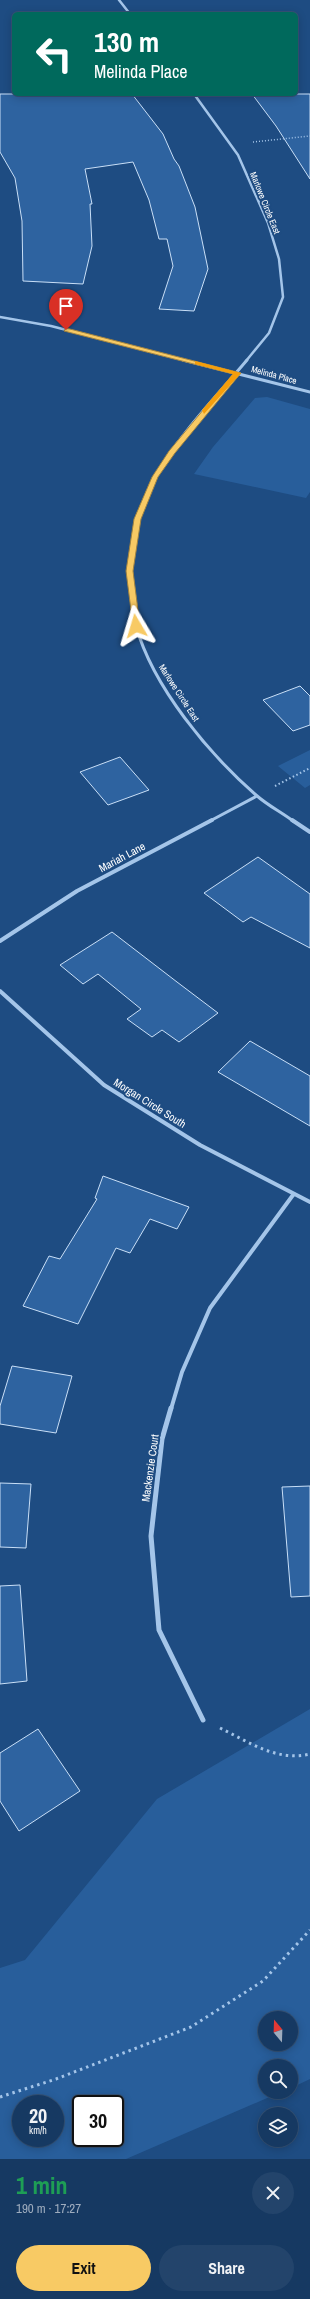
<!DOCTYPE html>
<html lang="en">
<head>
<meta charset="utf-8">
<style>
	body { margin:0; font-family:"Archivo Narrow",sans-serif; background:#23446b; color:#f1f3f6; height:100vh; display:flex; flex-direction:column; font-size:15px; white-space:nowrap }
	* { box-sizing:border-box; margin:0 }
	p { font-size:13px; color:#9eacbe }
	.icon { flex:none; width:22px; height:22px; fill:none; stroke:currentColor; stroke-width:2; stroke-linecap:round; stroke-linejoin:round }
	.map { position:relative; height:2159px; overflow:hidden }
	.panel { display:flex; flex-direction:column; background:#163962; flex:1 }
	.panel>* { flex:none }
	.top-card { position:absolute; left:12px; top:12px; width:286px; height:84px; border-radius:6px; box-shadow:0 2px 10px #0003,0 0 0 1px #355377; background:#00695c; color:#fff; overflow:hidden }
	.needle { width:26px; rotate:341deg }
	.fabs { position:absolute; left:258px; top:2011px; display:grid; gap:8px }
	.fabs a { display:grid; place-items:center; width:40px; height:40px; border-radius:50%; background:#163962; box-shadow:0 2px 10px #0003,0 0 0 1px #355377; font-size:20px }
	.speed { position:absolute; left:12px; top:2095px; display:flex; gap:8px; font-size:20px; font-weight:700; text-align:center }
	.speed>* { display:grid; place-content:center; width:52px; height:52px; border-radius:50%; background:#163962; box-shadow:0 2px 10px #0003,0 0 0 1px #355377; line-height:1 }
	.speed small { font-size:10px; font-weight:400 }
	.speed .limit { border:2px solid #111; border-radius:6px; background:#fff; color:#111 }
	.pin { position:absolute; display:grid; place-items:center; width:34px; height:34px; color:#fff; margin:-41px -17px; border-radius:50% 50% 50% 0; rotate:-45deg; box-shadow:0 0 4px #0007 }
	.pin .icon { rotate:45deg }
	.me { position:absolute; width:44px; margin:-22px; rotate:353deg; stroke-linejoin:round; filter:drop-shadow(0 0 3px #0008) }
	.turn { display:flex; align-items:center; gap:14px; height:84px; padding:0 16px; font-size:18px }
	.turn .icon { width:52px; height:52px; stroke-width:2.5 }
	.turn b { display:block; font-size:28px; line-height:34px }
	.round { display:grid; place-items:center; flex:none; width:42px; height:42px; border-radius:21px; background:#23446b }
	.head { display:flex; align-items:center; justify-content:space-between; height:68px; padding:0 16px }
	h1 { font-size:24px; font-weight:700; line-height:30px; color:#1e9e55 }
	.cta { display:flex; gap:8px; margin-top:auto; padding:8px 16px }
	.cta a { flex:1; height:46px; border-radius:24px; background:#f8ca64; color:#111; font-size:16px; font-weight:700; line-height:46px; text-align:center }
	.cta a+a { background:#23446b; color:#f1f3f6 }
	.map>svg:first-child { display:block }
	.green { fill:#285e9b; fill-rule:evenodd }
	.building { fill:#2e63a0; stroke:#c9dff7 }
	.lines { fill:none; stroke-linecap:round; stroke-linejoin:round }
	.path-far2 { stroke:#a4c5e9; stroke-width:1.5; stroke-dasharray:1 2; stroke-linecap:butt }
	.path-far1 { stroke:#a4c5e9; stroke-width:2; stroke-dasharray:1.5 2.5; stroke-linecap:butt }
	.path { stroke:#a4c5e9; stroke-width:3; stroke-dasharray:2.5 4; stroke-linecap:butt }
	.minor-far3 { stroke:#a4c5e9; stroke-width:2.5 }
	.minor-far2 { stroke:#a4c5e9; stroke-width:3 }
	.minor-far1 { stroke:#a4c5e9; stroke-width:4 }
	.minor { stroke:#a4c5e9; stroke-width:5 }
	.route { fill:#f8ca64; stroke:#a18341 }
	.slow { fill:#f59e0b }
	.labels { text-anchor:middle; stroke-width:4; stroke-linejoin:round; paint-order:stroke }
	.far-street-label { font-size:9px; fill:#fff; stroke:#1e4c82 }
	.street-label { font-size:11px; fill:#fff; stroke:#1e4c82 }
</style>
</head>
<body>
<div class="map">
<svg width="310" height="2159" viewBox="0 0 310 2159">
	<rect width="100%" height="100%" fill="#1e4c82"/>
	<!-- green -->
	<path class="green" d="M267,397L310,409V492L306,498L194,474L213,447L255,398Z
		M310,750V785L305,788L278,766Z
		M310,1709V2079L291,2088V2066H265V2092H281L126,2159H0V1968L25,1960L157,1799ZM265,2018H291V2044H265ZM21,2104H55V2138H21ZM81,2104H115V2138H81Z"/>
	<!-- building -->
	<path class="building" d="M0,94H132L163,134L174,159L179,166L195,207L208,269L194,311L159,309L173,266L167,239H159L149,200L133,162L85,169L92,204H90L92,246L83,284L23,281L22,221L15,178L0,152Z
		M252,94H310V179L276,126Z
		M300,686L310,696V725L293,731L263,700Z
		M120,757L149,790L108,805L80,772Z
		M258,857L310,894V948L251,917L243,922L204,893Z
		M112,932L177,982L218,1013L179,1042L162,1030L152,1037L127,1019L141,1009L98,974L83,984L60,965Z
		M250,1041L310,1076V1126L218,1072Z
		M103,1176L189,1207L177,1229L150,1219L130,1253L116,1248L78,1324L23,1306L49,1256L60,1259L97,1199L95,1198Z
		M12,1366L72,1376L56,1433L0,1424V1406Z
		M0,1483L31,1484L26,1548L0,1547Z
		M310,1486V1596L291,1597L282,1487Z
		M20,1585L27,1681L0,1684V1586Z
		M38,1729L80,1791L19,1831L0,1801V1753Z"/>
	<g class="lines">
		<!-- path-far2 -->
		<path class="path-far2" d="M253,142L310,136"/>
		<!-- path-far1 -->
		<path class="path-far1" d="M275,786L310,768"/>
		<!-- path -->
		<path class="path" d="M220,1728C249,1742 277,1762 310,1754
			M0,2097L56,2079L191,2027L263,1981L310,1930"/>
		<!-- minor-far3 -->
		<path class="minor-far3" d="M119,0L130,14
			M194,94L238,155L268,223L279,259L283,297L269,333L246,361
			M0,317L51,326L187,361"/>
		<!-- minor-far2 -->
		<path class="minor-far2" d="M183,360L310,392
			M247,360C216,397 180,434 155,476C143,497 137,521 133,545C130,570 129,602 136,626C153,687 209,754 256,795C267,805 281,812 293,821
			M210,821L257,796"/>
		<!-- minor-far1 -->
		<path class="minor-far1" d="M292,820L310,832
			M0,941L77,891L212,820
			M0,991L104,1085L200,1145L310,1202
			M171,1409L182,1372L210,1308L293,1195"/>
		<!-- minor -->
		<path class="minor" d="M171,1408L162,1439L151,1536L159,1630L203,1720"/>
	</g>
	<!-- route -->
	<path class="route" d="M66,328L241,373L175,453L158,477L141,519L133,571L140,626L136,629L133,626L126,571L134,519L152,477L169,451L233,374L64,331Z"/>
	<!-- slow -->
	<path class="slow" d="M195,361L241,373L204,414L202,410L233,374L195,364Z"/>
	<g class="labels">
		<!-- far-street labels -->
		<g class="far-street-label">
			<text transform="translate(265 203) rotate(68)" y="3">Marlowe Circle East</text>
			<text transform="translate(274 375) rotate(15)" y="3">Melinda Place</text>
			<text transform="translate(179 693) rotate(57)" y="3">Marlowe Circle East</text>
		</g>
		<!-- street labels -->
		<g class="street-label">
			<text transform="translate(122 857) rotate(-28)" y="4">Mariah Lane</text>
			<text transform="translate(150 1103) rotate(32)" y="4">Morgan Circle South</text>
			<text transform="translate(150 1468) rotate(-82)" y="4">Mackenzie Court</text>
		</g>
	</g>
</svg>
<div class="fabs">
<a><svg class="needle" viewBox="-14 -14 28 28"><path d="M0-13l5 13h-10z" fill="#e53935"/><path d="M0 13l5-13h-10z" fill="#9eacbe"/></svg></a>
<a><svg class="icon" aria-label="search" viewBox="0 0 24 24"><circle cx="10" cy="10" r="6"/><path d="M15 15l6 6"/></svg></a>
<a><svg class="icon" aria-label="layers" viewBox="0 0 24 24"><path d="M12 4l9 5-9 5-9-5zM3 14l9 5 9-5"/></svg></a>
</div>
<div class="speed"><div>20<small>km/h</small></div><div class="limit">30</div></div>
<div class="pin" style="left:66px;top:330px;background:#d93025"><svg class="icon" aria-label="arrive" viewBox="0 0 24 24"><path d="M6 21V4h12l-3 4 3 4H6"/></svg></div>
<svg class="me" style="left:136px;top:626px" viewBox="-20 -20 40 40"><path d="M0-17L14 15 0 8-14 15z" fill="#f8ca64" stroke="#fff" stroke-width="4"/></svg>
<div class="top-card">
<div class="turn"><svg class="icon" aria-label="left" viewBox="0 0 24 24"><path d="M17 20v-9H6M10 6l-5 5 5 5"/></svg><div><b>130 m</b>Melinda Place</div></div>
</div>
</div>
<section class="panel">
<div class="head"><div><h1>1 min</h1><p>190 m · 17:27</p></div><a class="round"><svg class="icon" aria-label="close" viewBox="0 0 24 24"><path d="M6 6l12 12M18 6L6 18"/></svg></a></div>
<div class="cta"><a>Exit</a><a>Share</a></div>
</section>
</body>
</html>
